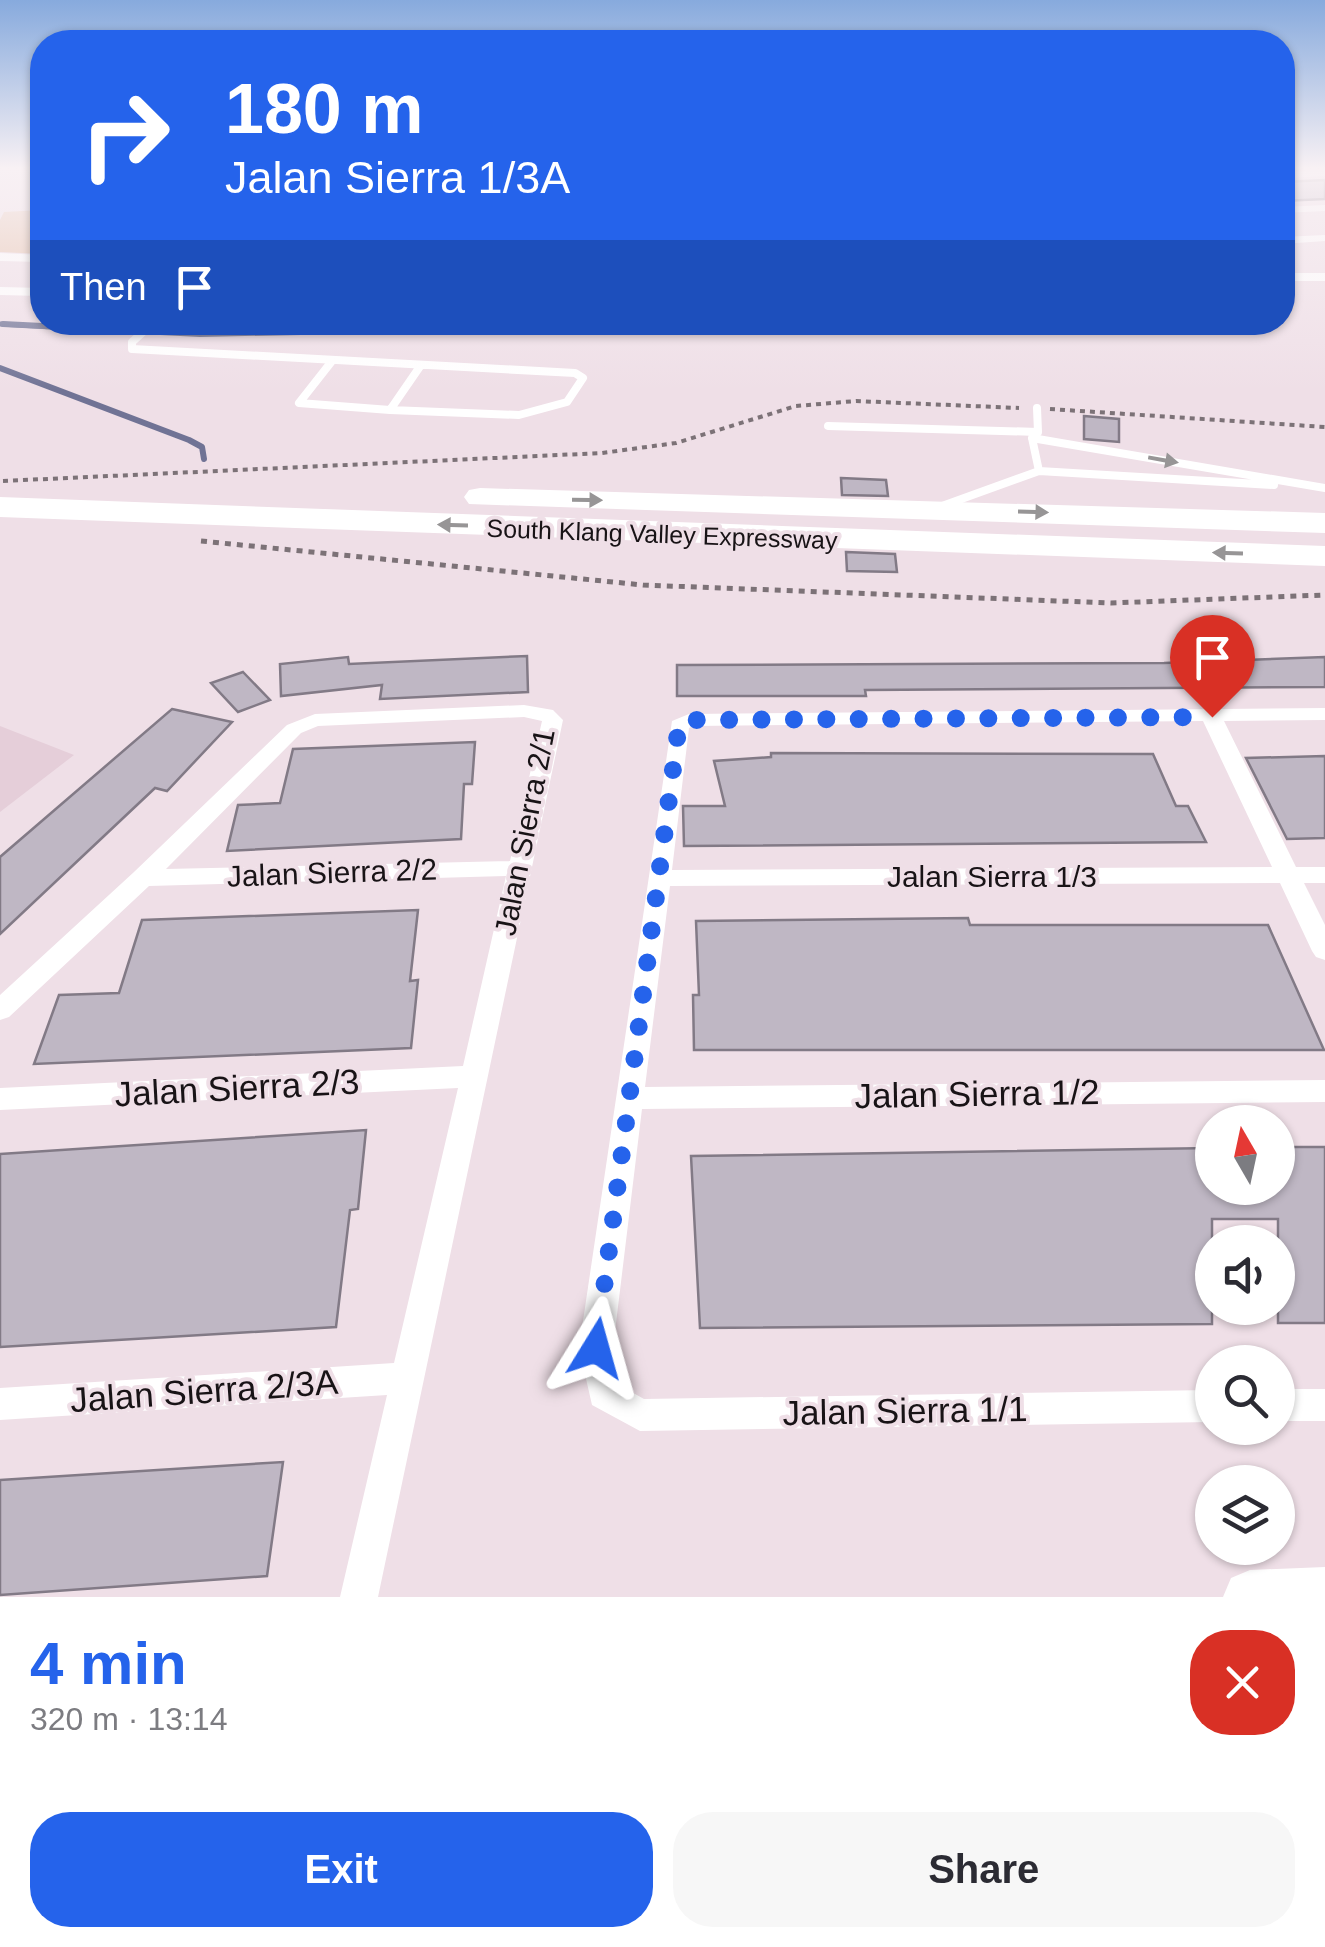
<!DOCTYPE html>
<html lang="en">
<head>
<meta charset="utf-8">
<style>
	body { margin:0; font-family:Arial,sans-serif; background:#f7f7f7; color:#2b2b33; height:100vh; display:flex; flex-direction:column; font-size:38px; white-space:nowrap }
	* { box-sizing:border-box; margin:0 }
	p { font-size:32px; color:#7c7c81 }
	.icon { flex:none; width:55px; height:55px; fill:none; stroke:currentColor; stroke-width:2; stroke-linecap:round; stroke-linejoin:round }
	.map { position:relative; height:1597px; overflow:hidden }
	.drawer { display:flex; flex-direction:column; background:#fff; flex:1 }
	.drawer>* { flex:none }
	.top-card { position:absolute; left:30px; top:30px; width:1265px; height:305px; border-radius:40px; box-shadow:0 2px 8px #0004; background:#2563eb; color:#fff; overflow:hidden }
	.needle { width:65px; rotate:351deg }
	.buttons { position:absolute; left:1195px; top:1105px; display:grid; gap:20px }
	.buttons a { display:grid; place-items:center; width:100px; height:100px; border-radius:50%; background:#fff; box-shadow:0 2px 8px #0004; font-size:50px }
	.pin { position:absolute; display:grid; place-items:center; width:85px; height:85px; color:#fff; margin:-102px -42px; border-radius:50% 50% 50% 0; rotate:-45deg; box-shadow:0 0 10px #0007 }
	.pin .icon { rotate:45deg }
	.me { position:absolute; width:110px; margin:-55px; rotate:8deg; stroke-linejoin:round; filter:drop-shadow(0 0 8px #0008) }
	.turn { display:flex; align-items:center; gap:35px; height:210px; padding:0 30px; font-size:45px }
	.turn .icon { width:130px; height:130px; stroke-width:2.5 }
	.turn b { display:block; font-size:70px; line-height:85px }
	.then { display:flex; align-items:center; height:95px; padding:0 30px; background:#0003; gap:20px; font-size:38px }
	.round { display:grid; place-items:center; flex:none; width:105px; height:105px; border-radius:40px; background:#f7f7f7 }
	.head { display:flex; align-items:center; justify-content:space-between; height:170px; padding:0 30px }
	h1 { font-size:60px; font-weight:700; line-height:75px; color:#2563eb }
	.button { display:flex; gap:20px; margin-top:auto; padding:20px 30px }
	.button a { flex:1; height:115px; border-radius:40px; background:#2563eb; color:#fff; font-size:40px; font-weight:700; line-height:115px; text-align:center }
	.button a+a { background:#f7f7f7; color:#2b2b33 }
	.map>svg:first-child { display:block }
	.built { fill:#e5ced9 }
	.green { fill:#e5c0a9 }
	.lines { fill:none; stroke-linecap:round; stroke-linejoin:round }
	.stream-far1 { stroke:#707395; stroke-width:5 }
	.stream { stroke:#707395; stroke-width:6 }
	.building { fill:#bfb7c4; stroke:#827a86; stroke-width:2.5 }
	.path-far1 { stroke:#7c7277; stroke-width:4; stroke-dasharray:5 5; stroke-linecap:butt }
	.path { stroke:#7c7277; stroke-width:5; stroke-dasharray:6 6; stroke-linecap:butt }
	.lane-far1 { stroke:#fff; stroke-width:6 }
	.lane { stroke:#fff; stroke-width:8 }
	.street { fill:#fff; fill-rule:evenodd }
	.secondary { fill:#fff; fill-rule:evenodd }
	.highway { fill:#fff; fill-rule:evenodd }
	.oneway { fill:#979596 }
	.route { stroke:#2563eb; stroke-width:18; stroke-dasharray:0 32.4 }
	.labels { text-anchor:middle; stroke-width:8; stroke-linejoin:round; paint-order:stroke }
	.far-street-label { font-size:25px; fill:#181316; stroke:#efdfe7 }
	.street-label { font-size:30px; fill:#181316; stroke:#efdfe7 }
	.near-street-label { font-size:35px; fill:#181316; stroke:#efdfe7 }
</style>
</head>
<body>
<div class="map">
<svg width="1325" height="1597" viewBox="0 0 1325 1597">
	<rect width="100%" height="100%" fill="#efdfe7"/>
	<!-- built -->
	<path class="built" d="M0,726L74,755L0,812Z"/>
	<!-- green -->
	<path class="green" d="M42,210V254L0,252V220L4,212Z"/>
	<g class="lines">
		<!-- stream-far1 -->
		<path class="stream-far1" d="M0,324L53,327"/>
		<!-- stream -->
		<path class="stream" d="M3,324L200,334L348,331
			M0,368L189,440L202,447L204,459"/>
	</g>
	<!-- building -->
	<path class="building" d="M1325,180V199L1282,201V182Z
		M1084,416L1119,419V442L1084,439Z
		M841,478L886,480L888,496L842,495Z
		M846,552L895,554L897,572L847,571Z
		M527,656L528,692L380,699L382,685L281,696L280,664L348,657L349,664Z
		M1325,657V687L865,690L866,696H677V665L1164,663Z
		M243,672L270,700L238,712L211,683Z
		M172,709L232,722L167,791L155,788L0,934V857Z
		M475,742L472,784H464L461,839L227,851L238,805L280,803L293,749Z
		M771,753L1153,754L1176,806H1188L1206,842L684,846L683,806H725L714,761L771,757Z
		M1325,756V838L1287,839L1246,758Z
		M418,910L410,981L418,980L411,1048L34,1064L59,995L119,993L142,920Z
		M968,918L970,925H1268L1324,1050H694L693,995H699L696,921Z
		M366,1130L358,1209L350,1210L336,1327L0,1347V1154Z
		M1278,1147H1325V1323H1278V1219H1212V1324L700,1328L691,1156L1212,1148V1188H1278Z
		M283,1462L267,1576L0,1595V1480Z"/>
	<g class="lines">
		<!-- path-far1 -->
		<path class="path-far1" d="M1050,409L1325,427
			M3,481L602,453L676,443L796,406L856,401L1019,408"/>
		<!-- path -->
		<path class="path" d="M201,541L643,585L1111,603L1325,595"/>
		<!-- lane-far1 -->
		<path class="lane-far1" d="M149,327L154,322"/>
		<!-- lane -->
		<path class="lane" d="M152,324L132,342V349L575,373L583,378L567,402L519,415L390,410L421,365
			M332,361L299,403L390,410
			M1037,408L1038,432
			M828,426L1038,432L1032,438L1039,471L942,506
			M1032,438L1325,488
			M1039,471L1274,485"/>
		<!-- street -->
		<path class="street" d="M1325,170V176L1282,178V172Z
			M1325,205V211L1282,213V207Z
			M1325,235V241L1282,244V237Z
			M0,253L42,255V262L0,261Z
			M1282,273H1325V281H1282Z
			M0,287L42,288V296L0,295Z
			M524,705L553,710L563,720L378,1597H340L387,1395L0,1420V1388L394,1363L458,1088L0,1110V1088L463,1066L506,876L149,886L9,1017L0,1020V995L134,872L287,725L315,714ZM524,717L542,721L510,861L166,869L301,733L318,726Z
			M1325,708V720L1224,721L1296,867H1325V883H1304L1325,925V960L1316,957L1312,951L1280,883L670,886L645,1087L1325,1080V1102L642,1109L613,1348L619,1385L644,1399L1212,1390V1422L640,1431L592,1405L579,1348L672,721L689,714ZM1203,721L1272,867L672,870L689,728L693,726Z
			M1278,1389H1325V1421H1278Z"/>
		<!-- secondary -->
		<path class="secondary" d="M1325,1567V1597H1223L1231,1578L1250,1570Z"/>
		<!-- highway -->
		<path class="highway" d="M480,488L1325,513V533L469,504L464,497L469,490Z
			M0,497L1325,546V566L0,517Z"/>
	</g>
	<!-- one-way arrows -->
	<defs><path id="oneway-solid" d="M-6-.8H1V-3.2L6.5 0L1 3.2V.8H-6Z" transform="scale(2.5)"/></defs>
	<g class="oneway">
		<use href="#oneway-solid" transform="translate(1163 460) rotate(10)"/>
		<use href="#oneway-solid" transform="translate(587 500) rotate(1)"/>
		<use href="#oneway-solid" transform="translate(1033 512) rotate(2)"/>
		<use href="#oneway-solid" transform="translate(453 525) rotate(-178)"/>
		<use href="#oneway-solid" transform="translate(1228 553) rotate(-178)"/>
	</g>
	<!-- sky -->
	<linearGradient id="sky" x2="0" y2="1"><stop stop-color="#87aadd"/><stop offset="0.43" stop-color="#f8f1f4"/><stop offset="1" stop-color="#f8f1f4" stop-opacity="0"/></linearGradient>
	<rect width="1325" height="391" fill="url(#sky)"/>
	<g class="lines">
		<!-- route -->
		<path class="route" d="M596,1348L679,724L689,720L1212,717"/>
	</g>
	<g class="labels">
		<!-- far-street labels -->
		<g class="far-street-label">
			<text transform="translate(662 534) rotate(2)" y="9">South Klang Valley Expressway</text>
		</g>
		<!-- street labels -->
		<g class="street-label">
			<text transform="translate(525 832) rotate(-79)" y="10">Jalan Sierra 2/1</text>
			<text transform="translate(332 873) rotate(-2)" y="10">Jalan Sierra 2/2</text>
			<text x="992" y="887">Jalan Sierra 1/3</text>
		</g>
		<!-- near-street labels -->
		<g class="near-street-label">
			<text transform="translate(237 1088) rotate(-3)" y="12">Jalan Sierra 2/3</text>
			<text transform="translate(977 1094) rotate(-1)" y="12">Jalan Sierra 1/2</text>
			<text transform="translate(204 1391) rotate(-4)" y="12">Jalan Sierra 2/3A</text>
			<text transform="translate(905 1411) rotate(-1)" y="12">Jalan Sierra 1/1</text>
		</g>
	</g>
</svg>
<div class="buttons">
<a><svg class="needle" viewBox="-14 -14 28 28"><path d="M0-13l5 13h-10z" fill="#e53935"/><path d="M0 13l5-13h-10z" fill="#7c7c81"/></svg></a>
<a><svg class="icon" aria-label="sound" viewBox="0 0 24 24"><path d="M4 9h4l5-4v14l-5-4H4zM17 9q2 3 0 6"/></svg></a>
<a><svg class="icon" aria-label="search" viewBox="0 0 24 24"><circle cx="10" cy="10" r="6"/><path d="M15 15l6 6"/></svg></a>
<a><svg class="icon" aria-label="layers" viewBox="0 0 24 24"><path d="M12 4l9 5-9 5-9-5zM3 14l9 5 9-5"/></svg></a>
</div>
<div class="pin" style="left:1212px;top:717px;background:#d93025"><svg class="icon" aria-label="arrive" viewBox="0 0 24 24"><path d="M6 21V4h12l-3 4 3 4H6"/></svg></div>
<svg class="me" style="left:596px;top:1348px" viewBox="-20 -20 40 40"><path d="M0-17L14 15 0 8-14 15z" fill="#2563eb" stroke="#fff" stroke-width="4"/></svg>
<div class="top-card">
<div class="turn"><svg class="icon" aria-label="right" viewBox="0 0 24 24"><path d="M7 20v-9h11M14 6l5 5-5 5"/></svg><div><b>180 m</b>Jalan Sierra 1/3A</div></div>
<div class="then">Then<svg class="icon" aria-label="arrive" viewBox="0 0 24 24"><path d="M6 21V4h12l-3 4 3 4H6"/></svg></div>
</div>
</div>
<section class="drawer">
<div class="head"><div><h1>4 min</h1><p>320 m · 13:14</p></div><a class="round" style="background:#d93025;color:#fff"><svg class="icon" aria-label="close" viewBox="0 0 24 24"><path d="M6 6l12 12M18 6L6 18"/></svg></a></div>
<div class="button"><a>Exit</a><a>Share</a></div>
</section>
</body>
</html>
